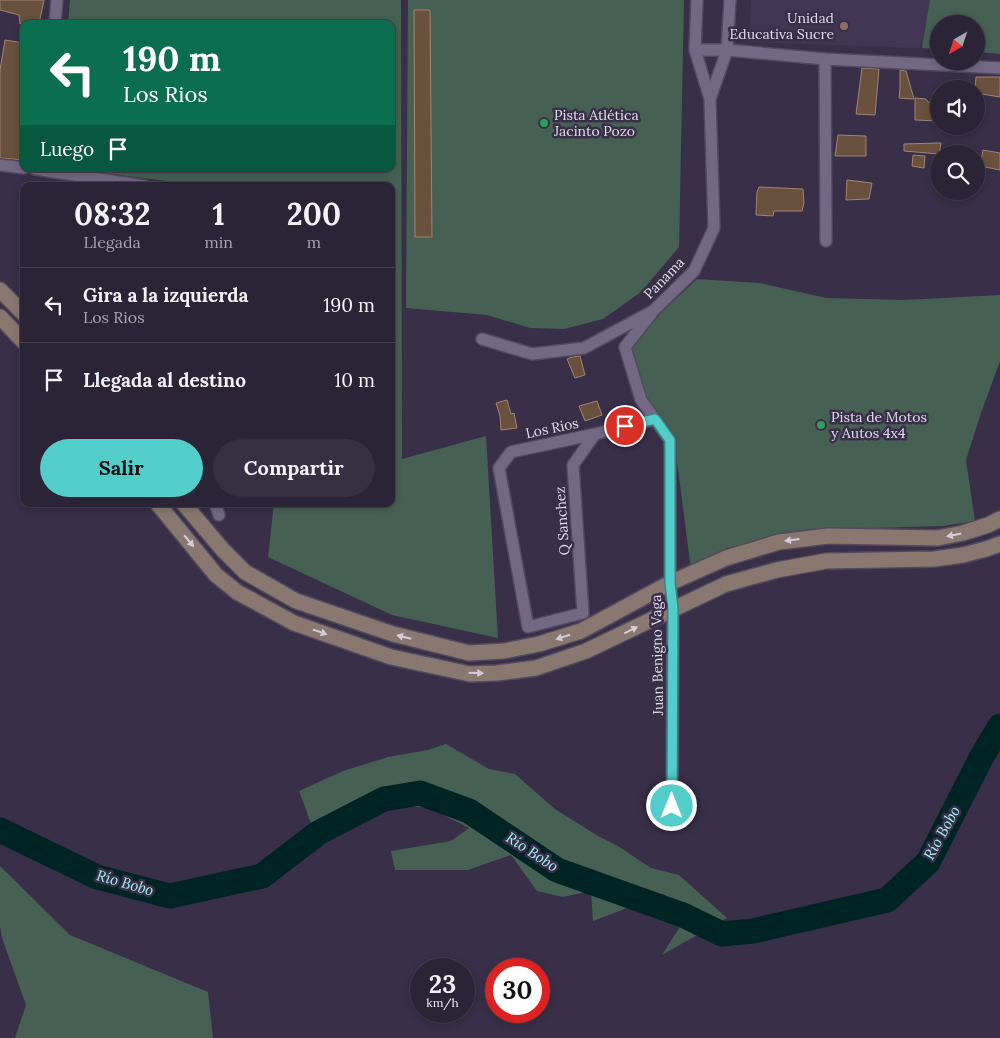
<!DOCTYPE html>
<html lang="es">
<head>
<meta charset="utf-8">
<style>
	body { margin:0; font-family:Lora,serif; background:#372f42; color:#f1f3f6; height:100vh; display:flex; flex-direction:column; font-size:19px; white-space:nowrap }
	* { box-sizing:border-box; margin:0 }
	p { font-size:16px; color:#a6a4ad }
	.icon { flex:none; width:28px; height:28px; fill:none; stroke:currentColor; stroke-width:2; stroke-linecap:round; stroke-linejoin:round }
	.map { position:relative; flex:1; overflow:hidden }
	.panel { position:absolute; left:20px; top:182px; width:375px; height:325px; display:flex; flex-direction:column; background:#2b2336; border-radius:10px; box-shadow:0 2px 8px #0003,0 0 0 1px #474051 }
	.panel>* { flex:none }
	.banner { position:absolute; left:20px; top:20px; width:375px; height:152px; border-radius:10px; box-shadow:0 2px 8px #0003,0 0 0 1px #474051; background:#0b6e4f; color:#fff; overflow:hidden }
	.needle { width:32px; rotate:219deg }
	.fabs { position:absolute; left:930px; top:15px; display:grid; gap:10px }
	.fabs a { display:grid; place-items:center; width:55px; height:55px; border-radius:50%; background:#2b2336; box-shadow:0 2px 8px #0003,0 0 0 1px #474051; font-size:25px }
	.speed { position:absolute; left:410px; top:958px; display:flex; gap:10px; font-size:25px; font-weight:700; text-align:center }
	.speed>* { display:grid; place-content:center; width:65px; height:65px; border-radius:50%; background:#2b2336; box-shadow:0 2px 8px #0003,0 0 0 1px #474051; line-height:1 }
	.speed small { font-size:12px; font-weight:400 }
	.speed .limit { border:8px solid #d22; background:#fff; color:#111 }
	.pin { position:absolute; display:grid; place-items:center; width:42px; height:42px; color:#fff; margin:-21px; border:2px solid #fff; border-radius:50%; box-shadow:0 1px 5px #0007 }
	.me { position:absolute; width:55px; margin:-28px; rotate:0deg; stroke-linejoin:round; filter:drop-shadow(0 0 4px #0008) }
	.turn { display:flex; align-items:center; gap:18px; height:105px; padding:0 20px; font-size:22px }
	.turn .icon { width:65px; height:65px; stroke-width:2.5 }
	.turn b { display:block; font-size:35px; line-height:42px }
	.then { display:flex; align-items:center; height:48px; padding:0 20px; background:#0003; gap:10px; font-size:19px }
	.eta { display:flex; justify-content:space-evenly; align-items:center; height:85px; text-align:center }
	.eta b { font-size:30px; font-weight:800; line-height:35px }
	.button { display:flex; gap:10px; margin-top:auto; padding:10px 20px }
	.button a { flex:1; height:58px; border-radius:30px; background:#53cdca; color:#111; font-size:20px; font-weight:800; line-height:58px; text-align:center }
	.button a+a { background:#372f42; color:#f1f3f6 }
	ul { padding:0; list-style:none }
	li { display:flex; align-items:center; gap:15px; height:75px; padding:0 20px; border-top:1px solid #474051 }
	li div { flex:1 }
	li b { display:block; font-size:19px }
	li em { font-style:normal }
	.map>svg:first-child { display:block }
	.built { fill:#423655 }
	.green { fill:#476054 }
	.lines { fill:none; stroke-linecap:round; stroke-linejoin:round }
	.river { stroke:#002324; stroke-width:25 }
	.building { fill:#6a513e; stroke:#a08571 }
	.street-casing { stroke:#524a5f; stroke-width:14 }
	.secondary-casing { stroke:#524a5f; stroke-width:18 }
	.street { stroke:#736985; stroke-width:11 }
	.secondary { stroke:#89786f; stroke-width:15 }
	.oneway { fill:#d4cdd9 }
	.route-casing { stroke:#368583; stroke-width:12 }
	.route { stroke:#53cdca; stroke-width:9 }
	.education-dot { fill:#8d6e63; stroke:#392f48; stroke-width:2 }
	.leisure-dot { fill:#2e9e5b; stroke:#392f48; stroke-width:2 }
	.labels { text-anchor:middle; stroke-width:5; stroke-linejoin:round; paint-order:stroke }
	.poi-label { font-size:14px; fill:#e1dcec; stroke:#392f48; text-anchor:start }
	.street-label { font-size:14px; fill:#e1dcec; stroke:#392f48 }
	.water-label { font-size:15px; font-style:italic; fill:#a0f2f3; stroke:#392f48 }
</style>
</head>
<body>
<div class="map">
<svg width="1000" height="1038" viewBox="0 0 1000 1038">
	<rect width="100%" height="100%" fill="#392f48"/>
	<!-- built -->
	<path class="built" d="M751,0H968L939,24V28L918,48L749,42Z"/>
	<!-- green -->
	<path class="green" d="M70,0H401L402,459L486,436L498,638L392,615L268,557L274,504H391V186H206L72,169H391V24H68Z
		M408,0H684L679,247L641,292L603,319L564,329L530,328L487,315L406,308Z
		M930,0H1000V54L976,52V24H939V49L922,48Z
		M697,279L760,283L826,298L904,300L1000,295V361L981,413L966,460L975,521L943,526L802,530L727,548L691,570L674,438L646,397L632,348L660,314Z
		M446,744L489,769L515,774L555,809L598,836L618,846L651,868L679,875L727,918L662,955L683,922L664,894L593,921L591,891L563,897L537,891L511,855L468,870H395L391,851L451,841L469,828L430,808L397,805L319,845L299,791L343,771L388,757L428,750Z
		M0,866L70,935L208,992L213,1038H15L26,1005L2,938L0,926Z"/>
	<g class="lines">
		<!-- river -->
		<path class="river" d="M0,830L97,877L170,896L262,876L318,833L384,799L420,793L469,811L557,870L683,915L722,934L753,931L887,900L928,862L981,758L1000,726"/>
	</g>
	<!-- building -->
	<path class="building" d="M0,0H44L39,24H20L19,15L0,10Z
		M414,10H430L432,237H415Z
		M5,40L24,43V160L0,158V70Z
		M862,68L879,69L875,115L856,114Z
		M900,70L906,71L914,99L899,98L900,88Z
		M976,77H1000V97L976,93V89H975Z
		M915,98L926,99L928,102L939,103V121L915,120Z
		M838,135L866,136V156H835Z
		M937,143H941L939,154L904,151V144Z
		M983,150L1000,153V170L980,166Z
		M913,155L925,156L924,168L912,166Z
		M847,180L872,183L869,199L846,200Z
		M759,187L803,189L804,203L802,211H774L773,216L756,215L757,192Z
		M580,356L585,375L575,378L567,359L572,357Z
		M507,400L511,414L514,413L517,428L501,430L500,416L496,403Z
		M597,401L602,415L585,421L579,406Z"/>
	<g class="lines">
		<defs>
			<path id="street" d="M697,0L695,50L710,99
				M55,24L57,0
				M695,50H727L825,59L1000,68
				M825,59L826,241
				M0,165L24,168
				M35,169L145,186
				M651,314L625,347L641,400L670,440V583L673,609L672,806
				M482,339L532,354L584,348L653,311L694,271L714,228L710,99L727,50L730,0
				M595,434L573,465L583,613L528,627L499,468L511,452L595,434L655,419
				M215,504L219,515"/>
			<path id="secondary" d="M0,290L24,314
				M0,317L24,342
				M158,504L216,575L237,592L294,623L391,657L470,674L497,673L536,668L586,651L726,584L777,570L826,561L934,559L963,555L986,549L1000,544
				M184,504L223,550L245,572L296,601L393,634L469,653L504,651L539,644L581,631L670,583L726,558L779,542L828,536L938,538L963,533L988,525L1000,519"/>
		</defs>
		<!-- street casing -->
		<use href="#street" class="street-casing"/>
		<!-- secondary casing -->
		<use href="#secondary" class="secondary-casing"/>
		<!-- street -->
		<use href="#street" class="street"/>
		<!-- secondary -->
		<use href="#secondary" class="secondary"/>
	</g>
	<!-- one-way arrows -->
	<defs><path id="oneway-solid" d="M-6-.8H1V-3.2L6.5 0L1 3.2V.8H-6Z" transform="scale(1.25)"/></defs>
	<g class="oneway">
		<use href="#oneway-solid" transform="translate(954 535) rotate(169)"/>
		<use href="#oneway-solid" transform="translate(792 540) rotate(173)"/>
		<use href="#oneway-solid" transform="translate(189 541) rotate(50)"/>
		<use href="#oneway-solid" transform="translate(631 630) rotate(-26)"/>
		<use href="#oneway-solid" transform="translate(320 632) rotate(19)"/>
		<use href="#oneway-solid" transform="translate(404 637) rotate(-166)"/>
		<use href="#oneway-solid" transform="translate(563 637) rotate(163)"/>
		<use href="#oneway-solid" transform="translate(476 673) rotate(1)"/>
	</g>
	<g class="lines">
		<defs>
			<path id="route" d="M625,426L655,419L670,440V583L673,609L672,806"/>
		</defs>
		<!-- route casing -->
		<use href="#route" class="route-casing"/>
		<!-- route -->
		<use href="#route" class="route"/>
	</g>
	<!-- markers -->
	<circle class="education-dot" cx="844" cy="26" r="5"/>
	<g class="leisure-dot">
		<circle cx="544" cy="123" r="5"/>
		<circle cx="821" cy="425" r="5"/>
	</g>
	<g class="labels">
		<!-- poi labels -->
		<g class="poi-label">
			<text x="834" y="23" text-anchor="end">Unidad<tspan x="834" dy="16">Educativa Sucre</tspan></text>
			<text x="554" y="120">Pista Atlética<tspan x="554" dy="16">Jacinto Pozo</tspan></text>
			<text x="831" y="422">Pista de Motos<tspan x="831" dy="16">y Autos 4x4</tspan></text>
		</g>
		<!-- street labels -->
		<g class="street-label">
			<text transform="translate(664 278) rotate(-46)" y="5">Panama</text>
			<text transform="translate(552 428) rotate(-12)" y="5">Los Rios</text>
			<text transform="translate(562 521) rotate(-94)" y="5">Q Sanchez</text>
			<text transform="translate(657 655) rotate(-91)" y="5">Juan Benigno Vaga</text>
		</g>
		<!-- water labels -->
		<g class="water-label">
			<text transform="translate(942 833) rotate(-61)" y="5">Río Bobo</text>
			<text transform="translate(532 852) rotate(33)" y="5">Río Bobo</text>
			<text transform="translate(125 883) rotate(16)" y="5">Río Bobo</text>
		</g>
	</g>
</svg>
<div class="fabs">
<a><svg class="needle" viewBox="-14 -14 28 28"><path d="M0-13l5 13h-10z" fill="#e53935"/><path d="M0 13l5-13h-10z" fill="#a6a4ad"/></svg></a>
<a><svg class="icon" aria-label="sound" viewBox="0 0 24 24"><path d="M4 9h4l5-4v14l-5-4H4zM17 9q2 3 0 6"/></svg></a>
<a><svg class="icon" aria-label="search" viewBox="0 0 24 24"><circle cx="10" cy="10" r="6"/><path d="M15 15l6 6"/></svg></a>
</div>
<div class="speed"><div>23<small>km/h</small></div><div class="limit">30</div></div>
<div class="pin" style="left:625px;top:426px;background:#d93025"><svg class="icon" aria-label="arrive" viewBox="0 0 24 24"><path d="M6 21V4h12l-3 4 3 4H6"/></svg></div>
<svg class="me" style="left:672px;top:806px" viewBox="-20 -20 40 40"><circle r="17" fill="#53cdca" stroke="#fff" stroke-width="3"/><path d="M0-11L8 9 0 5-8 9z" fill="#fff"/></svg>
<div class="banner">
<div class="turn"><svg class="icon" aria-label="left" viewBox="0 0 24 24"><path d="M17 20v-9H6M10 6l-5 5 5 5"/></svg><div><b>190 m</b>Los Rios</div></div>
<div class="then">Luego<svg class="icon" aria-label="arrive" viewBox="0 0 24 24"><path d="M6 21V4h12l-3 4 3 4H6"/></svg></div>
</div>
<section class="panel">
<div class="eta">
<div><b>08:32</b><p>Llegada</p></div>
<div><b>1</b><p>min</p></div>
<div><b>200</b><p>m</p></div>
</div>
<ul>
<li><svg class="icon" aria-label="left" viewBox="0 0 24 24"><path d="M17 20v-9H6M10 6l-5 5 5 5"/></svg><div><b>Gira a la izquierda</b><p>Los Rios</p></div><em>190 m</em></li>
<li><svg class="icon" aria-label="arrive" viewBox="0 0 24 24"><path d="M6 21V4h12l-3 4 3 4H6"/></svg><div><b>Llegada al destino</b></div><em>10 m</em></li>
</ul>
<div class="button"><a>Salir</a><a>Compartir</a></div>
</section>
</div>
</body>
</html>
